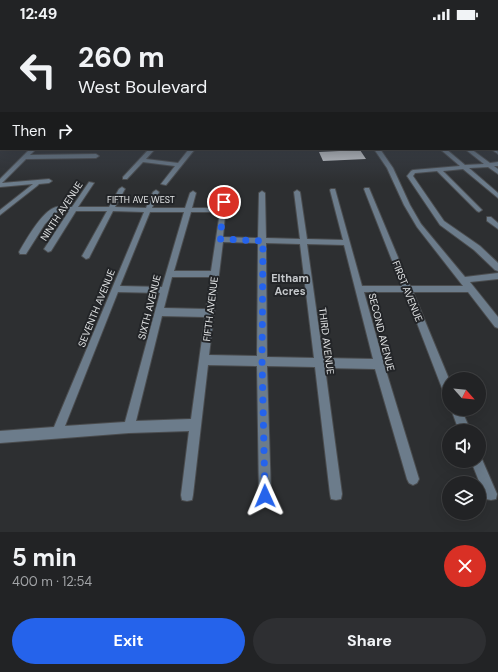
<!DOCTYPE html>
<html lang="en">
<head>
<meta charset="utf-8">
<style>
	body { margin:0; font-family:"DM Sans",sans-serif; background:#2e2f32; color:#f1f3f6; height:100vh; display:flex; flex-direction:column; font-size:15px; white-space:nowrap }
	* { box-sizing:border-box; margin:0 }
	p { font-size:13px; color:#a2a4a7 }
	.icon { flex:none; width:22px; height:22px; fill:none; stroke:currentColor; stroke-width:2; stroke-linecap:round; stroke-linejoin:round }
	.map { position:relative; height:504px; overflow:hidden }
	.sheet { display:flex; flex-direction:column; background:#222325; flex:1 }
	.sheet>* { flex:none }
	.top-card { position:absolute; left:0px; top:0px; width:498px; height:122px; box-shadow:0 4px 16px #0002,0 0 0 1px #3f4042; background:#222325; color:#f1f3f6; overflow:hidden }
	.needle { width:26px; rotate:117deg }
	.buttons { position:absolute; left:442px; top:344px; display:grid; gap:8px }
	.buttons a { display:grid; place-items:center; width:44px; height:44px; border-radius:50%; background:#222325; box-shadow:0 4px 16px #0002,0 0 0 1px #3f4042; font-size:20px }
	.pin { position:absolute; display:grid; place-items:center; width:34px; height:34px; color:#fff; margin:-17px; border:2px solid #fff; border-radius:50%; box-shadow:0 1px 4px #0007 }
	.me { position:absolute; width:44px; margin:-22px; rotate:359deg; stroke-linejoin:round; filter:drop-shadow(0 0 3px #0008) }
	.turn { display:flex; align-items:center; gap:14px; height:84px; padding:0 12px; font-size:18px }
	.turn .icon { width:52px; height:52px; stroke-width:2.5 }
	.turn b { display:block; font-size:28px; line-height:34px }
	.then { display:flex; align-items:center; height:38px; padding:0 12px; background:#0003; gap:8px; font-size:15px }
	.round { display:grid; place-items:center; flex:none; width:42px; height:42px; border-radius:21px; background:#2e2f32 }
	.head { display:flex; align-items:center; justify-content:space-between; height:68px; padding:0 12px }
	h1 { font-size:24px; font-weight:700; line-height:30px }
	.primary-button { display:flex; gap:8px; margin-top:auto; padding:8px 12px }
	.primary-button a { flex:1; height:46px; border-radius:24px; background:#2563eb; color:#fff; font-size:16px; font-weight:700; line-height:46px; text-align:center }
	.primary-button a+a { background:#2e2f32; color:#f1f3f6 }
	.status { display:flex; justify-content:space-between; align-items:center; height:28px; padding:0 20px; background:#222325; direction:ltr }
	.status svg { height:11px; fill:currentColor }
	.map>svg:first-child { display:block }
	.building { fill:#d6d9dc }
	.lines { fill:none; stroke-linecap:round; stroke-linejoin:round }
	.minor-casing { stroke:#4a4c4e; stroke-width:2 }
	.major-casing { stroke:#4a4c4e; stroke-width:2 }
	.minor { fill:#6c7c8b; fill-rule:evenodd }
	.major { fill:#a8cae7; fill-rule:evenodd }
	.route { stroke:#2563eb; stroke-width:7; stroke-dasharray:0 12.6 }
	.labels { text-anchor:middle; stroke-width:4; stroke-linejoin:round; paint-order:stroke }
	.far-street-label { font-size:9px; fill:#e3e5e6; stroke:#232528 }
	.street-label { font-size:10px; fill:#e3e5e6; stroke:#232528 }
	.neighbourhood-label { font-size:11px; font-weight:bold; fill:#c5c8cb; stroke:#232528 }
</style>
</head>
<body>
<div class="status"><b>12:49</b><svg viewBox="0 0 49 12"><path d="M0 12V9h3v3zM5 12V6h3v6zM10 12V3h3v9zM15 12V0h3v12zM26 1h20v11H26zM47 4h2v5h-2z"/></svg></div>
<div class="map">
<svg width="498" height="504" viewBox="0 0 498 504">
	<rect width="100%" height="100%" fill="#2d2f31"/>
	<!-- building -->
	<path class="building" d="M360,122L366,131L323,133L319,124Z"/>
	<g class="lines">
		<defs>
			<path id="minor" d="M30,121H36L30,127L96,126L99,128L96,130L26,131L2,155L49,151L52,153L49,155L39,156L37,158L0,187V182L33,156L0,159V151Z
				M149,121H155L146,131L178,135L189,121H195L166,157L161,156L175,138L143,134L127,151H123V149Z
				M374,121H380L393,140L410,177L421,196L465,249L498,245V251L470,254L498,289V300L495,299L468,264H413L449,351V369L445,368L405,264H364L384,336L419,451L417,455L413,457L409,455L407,451L375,341L325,340L342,466L341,471L336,472L331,471L330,466L315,339L267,338L271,468L270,473L265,474L260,473L259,468L257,338L208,337L193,467L192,472L187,473L182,472L181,467L189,403L129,405L0,415V403L54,399L144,184L113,183L89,230L86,231L82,228L107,183H76L51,223L48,224L44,221L69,183H58L45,196L26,226H20L19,224C26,212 42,183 56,179C61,178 67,179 72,179L89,154L94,155L78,179H109L119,161L122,159L125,161L115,179L146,180L153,164L156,162L159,164L152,180H185L190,165L193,163L196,165L192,180H220L222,166L223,165H227L223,209L258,210L259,165L262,163L265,165L266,210L300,211L294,164L297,162L300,164L307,211L343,212L330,162L331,161H335L362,258H402L364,161L365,160H369L410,258H463L417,199L404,177L387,140ZM150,184H184L162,259L120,258ZM191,184H220L211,243H174ZM223,214L258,215L257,328L209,327ZM266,215L300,216L314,330L267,329ZM307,216L344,217L373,331L323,330ZM172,249H211L206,281L164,280ZM118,264L160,265L125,394L65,398ZM162,288L205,289L191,391L136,393Z
				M440,121H446L465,137L484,136L465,121H471L490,135L498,134V138H494L498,141V146L488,139L469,140L498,165V170L463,141L443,143L482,182L479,184L477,183L437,143L415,145L413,148L444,193L480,218L498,235V243L495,242L474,222L440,197L407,148L411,143L413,142L460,138Z
				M491,121H497L498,126Z
				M487,189H491L498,195V201L487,193Z
				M451,381H461L471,403H459Z
				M479,428L481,429L497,466L496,471L491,472L486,471L471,433H479Z"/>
			<path id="major" d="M497,99H498V103H497Z
				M0,118L1,121H3L0,122Z"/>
		</defs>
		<!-- minor casing -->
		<use href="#minor" class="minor-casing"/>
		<!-- major casing -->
		<use href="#major" class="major-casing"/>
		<!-- minor -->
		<use href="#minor" class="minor"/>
		<!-- major -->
		<use href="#major" class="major"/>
	</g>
	<!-- sky -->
	<linearGradient id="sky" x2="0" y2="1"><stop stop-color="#191a1b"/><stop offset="0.54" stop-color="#464d5a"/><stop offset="1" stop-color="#464d5a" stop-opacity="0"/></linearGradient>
	<rect width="498" height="155" fill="url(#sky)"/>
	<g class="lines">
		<!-- route -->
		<path class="route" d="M224,174L220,211L263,213L262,332L265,468"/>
	</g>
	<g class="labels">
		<!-- far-street labels -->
		<g class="far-street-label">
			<text x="141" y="175">FIFTH AVE WEST</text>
		</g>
		<!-- street labels -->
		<g class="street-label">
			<text transform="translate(61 183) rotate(-57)" y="4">NINTH AVENUE</text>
			<text transform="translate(408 263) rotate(68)" y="4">FIRST AVENUE</text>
			<text transform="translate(149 279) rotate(-76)" y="4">SIXTH AVENUE</text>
			<text transform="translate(96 280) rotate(-68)" y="4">SEVENTH AVENUE</text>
			<text transform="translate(210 281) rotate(-83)" y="4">FIFTH AVENUE</text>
			<text transform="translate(382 304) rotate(76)" y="4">SECOND AVENUE</text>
			<text transform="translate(327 313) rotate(83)" y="4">THIRD AVENUE</text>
		</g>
		<!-- neighbourhood labels -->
		<g class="neighbourhood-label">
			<text x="290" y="254">Eltham<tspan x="290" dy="13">Acres</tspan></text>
		</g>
	</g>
</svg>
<div class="buttons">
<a><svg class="needle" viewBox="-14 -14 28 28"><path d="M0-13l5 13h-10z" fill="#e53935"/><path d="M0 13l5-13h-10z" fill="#a2a4a7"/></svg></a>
<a><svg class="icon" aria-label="sound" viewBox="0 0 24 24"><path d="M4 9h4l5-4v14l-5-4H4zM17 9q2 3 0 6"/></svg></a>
<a><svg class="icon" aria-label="layers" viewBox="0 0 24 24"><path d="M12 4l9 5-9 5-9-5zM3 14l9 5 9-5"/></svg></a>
</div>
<div class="pin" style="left:224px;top:174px;background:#d93025"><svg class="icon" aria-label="arrive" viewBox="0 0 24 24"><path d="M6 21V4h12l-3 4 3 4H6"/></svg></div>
<svg class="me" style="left:265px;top:468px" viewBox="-20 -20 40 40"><path d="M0-17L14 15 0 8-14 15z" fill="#2563eb" stroke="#fff" stroke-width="4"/></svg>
<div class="top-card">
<div class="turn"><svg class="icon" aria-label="left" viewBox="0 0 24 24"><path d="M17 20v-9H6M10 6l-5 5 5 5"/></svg><div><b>260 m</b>West Boulevard</div></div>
<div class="then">Then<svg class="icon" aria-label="right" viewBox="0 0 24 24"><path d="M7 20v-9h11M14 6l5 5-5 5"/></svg></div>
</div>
</div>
<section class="sheet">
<div class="head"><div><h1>5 min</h1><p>400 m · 12:54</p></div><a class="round" style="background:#d93025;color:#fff"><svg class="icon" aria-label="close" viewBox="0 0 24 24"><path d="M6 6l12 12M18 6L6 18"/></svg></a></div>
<div class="primary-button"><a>Exit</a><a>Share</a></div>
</section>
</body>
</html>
